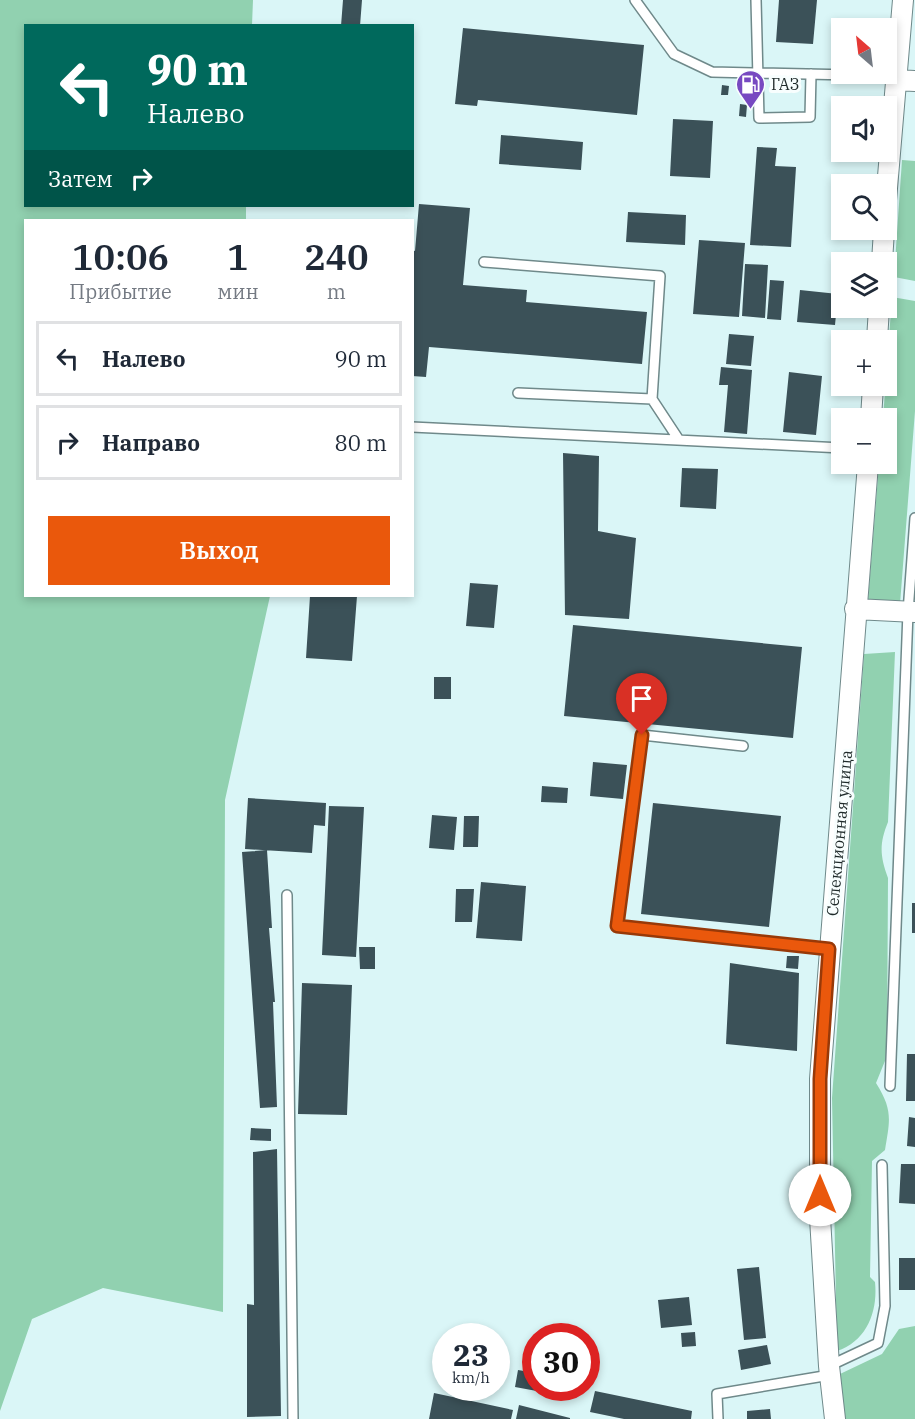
<!DOCTYPE html>
<html lang="ru">
<head>
<meta charset="utf-8">
<style>
	body { margin:0; font-family:"IBM Plex Serif",serif; background:#f2f2f3; color:#1f2937; height:100vh; display:flex; flex-direction:column; font-size:22px; white-space:nowrap }
	* { box-sizing:border-box; margin:0 }
	p { font-size:20px; color:#747a83 }
	.icon { flex:none; width:33px; height:33px; fill:none; stroke:currentColor; stroke-width:2; stroke-linecap:round; stroke-linejoin:round }
	.map { position:relative; flex:1; overflow:hidden }
	.details { position:absolute; left:24px; top:219px; width:390px; height:378px; display:flex; flex-direction:column; background:#fff; border-radius:0px; box-shadow:0 3px 9px #0003 }
	.details>* { flex:none }
	.hud { position:absolute; left:24px; top:24px; width:390px; height:183px; border-radius:0px; box-shadow:0 3px 9px #0003; background:#00695c; color:#fff; overflow:hidden }
	.needle { width:39px; rotate:332deg }
	.buttons { position:absolute; left:831px; top:18px; display:grid; gap:12px }
	.buttons a { display:grid; place-items:center; width:66px; height:66px; border-radius:0px; background:#fff; box-shadow:0 3px 9px #0003; font-size:30px }
	.speed { position:absolute; left:432px; top:1323px; display:flex; gap:12px; font-size:30px; font-weight:700; text-align:center }
	.speed>* { display:grid; place-content:center; width:78px; height:78px; border-radius:50%; background:#fff; box-shadow:0 3px 9px #0003; line-height:1 }
	.speed small { font-size:15px; font-weight:400 }
	.speed .limit { border:9px solid #d22; background:#fff; color:#111 }
	.pin { position:absolute; display:grid; place-items:center; width:51px; height:51px; color:#fff; margin:-62px -26px; border-radius:50% 50% 50% 0; rotate:-45deg; box-shadow:0 0 6px #0007 }
	.pin .icon { rotate:45deg }
	.me { position:absolute; width:66px; margin:-33px; rotate:0deg; stroke-linejoin:round; filter:drop-shadow(0 0 4px #0008) }
	.turn { display:flex; align-items:center; gap:21px; height:126px; padding:0 24px; font-size:27px }
	.turn .icon { width:78px; height:78px; stroke-width:2.5 }
	.turn b { display:block; font-size:42px; line-height:51px }
	.then { display:flex; align-items:center; height:57px; padding:0 24px; background:#0003; gap:12px; font-size:22px }
	.eta { display:flex; justify-content:space-evenly; align-items:center; height:102px; text-align:center }
	.eta b { font-size:36px; font-weight:600; line-height:42px }
	.action { display:flex; gap:12px; margin-top:auto; padding:12px 24px }
	.action a { flex:1; height:69px; border-radius:0px; background:#ea580c; color:#fff; font-size:24px; font-weight:600; line-height:69px; text-align:center }
	ul { padding:0; list-style:none }
	li { display:flex; align-items:center; gap:18px; height:75px; margin:0 12px 9px; padding:0 12px; border:3px solid #e0e1e3; border-radius:0px }
	li div { flex:1 }
	li b { display:block; font-size:22px }
	li em { font-style:normal }
	.map>svg:first-child { display:block }
	.green { fill:#91d1b0 }
	.building { fill:#3b5158 }
	.lines { fill:none; stroke-linecap:round; stroke-linejoin:round }
	.service-casing { stroke:#6f898a; stroke-width:12 }
	.minor-casing { stroke:#6f898a; stroke-width:22 }
	.service { stroke:#fff; stroke-width:9 }
	.minor { stroke:#fff; stroke-width:20 }
	.route-casing { stroke:#983908; stroke-width:15 }
	.route { stroke:#ea580c; stroke-width:10 }
	.labels { text-anchor:middle; stroke-width:6; stroke-linejoin:round; paint-order:stroke }
	.poi-label { font-size:16px; fill:#1f2a2a; stroke:#f8fefe; text-anchor:start }
	.street-label { font-size:16px; fill:#1f2a2a; stroke:#f8fefe }
</style>
</head>
<body>
<div class="map">
<svg width="915" height="1419" viewBox="0 0 915 1419">
	<rect width="100%" height="100%" fill="#daf6f7"/>
	<!-- green -->
	<path class="green" d="M0,0H253L252,25L26,26V206H246V220H26V596H270L225,800L223,1312L103,1288L32,1319L0,1411Z
		M902,160L915,161V281L894,277Z
		M892,297L915,301V411L900,604L868,600L879,464H886V418H883Z
		M895,652L888,822C879,844 880,856 888,878L887,1056L876,1083C893,1110 890,1120 885,1150L872,1161L870,1277L875,1282C878,1311 867,1341 837,1351L832,1098L864,654Z
		M915,1326V1419H845L840,1374L882,1354L899,1329Z"/>
	<!-- building -->
	<path class="building" d="M343,0H362L360,26H341Z
		M779,0H817L813,44L776,42Z
		M463,28L644,45L637,115L478,100L477,106L455,104Z
		M722,85L729,86L728,95H721Z
		M740,104L747,105L746,117L739,116Z
		M832,112L842,113V152H857L856,155L831,154Z
		M673,119L713,121L710,178L670,176Z
		M501,135L583,142L581,170L499,164Z
		M757,147L777,148L775,166L796,167L791,247L750,245Z
		M419,204L470,208L463,285L527,290L526,302L647,312L642,364L429,347L426,377L412,376V250L415,251Z
		M628,212L686,215L685,245L626,242Z
		M699,240L745,243L739,317L693,314Z
		M745,264L768,265L765,318L742,316Z
		M770,280L784,281L781,320L767,319Z
		M800,290L838,294L835,325L797,322Z
		M729,334L754,336L751,366L726,364Z
		M721,367L752,370L747,434L724,432L728,385H719Z
		M789,372L822,376L816,435L783,432Z
		M563,453L599,456L598,531L636,538L629,619L565,615Z
		M682,468L718,469L716,509L680,507Z
		M470,583L498,585L494,628L466,626Z
		M310,596H357L352,661L306,658Z
		M573,625L802,647L793,738L564,716Z
		M434,677H451V699H434Z
		M593,762L627,765L623,799L590,796Z
		M542,786L568,788L567,803L541,802Z
		M248,798L326,803L325,826L314,825L312,853L245,849Z
		M653,803L781,816L769,927L641,914Z
		M329,806L364,807L356,957L322,955Z
		M432,815L457,817L454,850L429,848Z
		M464,816H479L478,847H463Z
		M267,850L272,928H269L275,1002H273L277,1107L260,1108L242,852Z
		M481,882L526,886L522,941L476,938Z
		M456,889H474L472,922H455Z
		M912,903H915V933H912Z
		M359,947H375V969H360Z
		M787,956H799L798,969L786,968Z
		M730,963L799,973L797,1051L726,1044Z
		M302,983L352,985L347,1115L298,1114Z
		M907,1054H915V1101H906Z
		M909,1117L915,1118V1147L907,1146Z
		M251,1128L271,1129V1141L250,1140Z
		M277,1149L281,1416L247,1417V1304L254,1305L253,1152Z
		M901,1164H915V1204L899,1203Z
		M899,1258H915V1290H899Z
		M759,1267L766,1338L744,1340L737,1269Z
		M689,1297L692,1325L661,1328L658,1300Z
		M695,1332L696,1346L682,1347L681,1333Z
		M767,1345L771,1364L741,1370L738,1350Z
		M518,1370L536,1373V1388H565L564,1396L515,1387Z
		M595,1391L692,1411L691,1419H624L590,1412Z
		M434,1393L513,1410L511,1419H429Z
		M519,1405L570,1418V1419H516Z
		M770,1409L771,1419H747V1411Z"/>
	<g class="lines">
		<defs>
			<path id="service" d="M635,0L674,54L712,72L896,76
				M756,0L759,118L810,117L811,74
				M484,262L660,276L652,399
				M518,393L652,399L679,440
				M412,427L842,448
				M743,746L642,735L617,926L829,949
				M287,895L293,1419
				M890,1086L908,612L915,518
				M829,1366L878,1343L885,1306L882,1165
				M718,1419L717,1394L830,1375"/>
			<path id="minor" d="M895,80L915,81
				M886,200L903,0
				M882,262L884,230
				M877,340L879,308
				M871,418L873,386
				M855,609L915,612
				M835,1419L829,1366L820,1218V1079L868,464"/>
		</defs>
		<!-- service casing -->
		<use href="#service" class="service-casing"/>
		<!-- minor casing -->
		<use href="#minor" class="minor-casing"/>
		<!-- service -->
		<use href="#service" class="service"/>
		<!-- minor -->
		<use href="#minor" class="minor"/>
	</g>
	<g class="lines">
		<defs>
			<path id="route" d="M642,735L617,926L829,949L820,1079V1195"/>
		</defs>
		<!-- route casing -->
		<use href="#route" class="route-casing"/>
		<!-- route -->
		<use href="#route" class="route"/>
	</g>
	<!-- icons -->
	<defs>
		<symbol id="fuel-pin" viewBox="-11 -11 22 30"><path d="M0 17L-7.5 6A9.5 9.5 0 1 1 7.5 6Z" fill="#7749c1" stroke="#f8fefe"/><path d="M-5.5-6h7V0h2V4h1.3V-2.5L3-4.5l.8-.8L6-3V5H2.5V1h-1V6h-7ZM-4.2-4.7v3.2H.2V-4.7Z" fill="#fff"/></symbol>
	</defs>
	<g fill-rule="evenodd">
		<use href="#fuel-pin" x="734" y="68" width="33" height="45"/>
	</g>
	<g class="labels">
		<!-- poi labels -->
		<g class="poi-label">
			<text x="771" y="90">ГАЗ</text>
		</g>
		<!-- street labels -->
		<g class="street-label">
			<text transform="translate(839 833) rotate(-85)" y="6">Селекционная улица</text>
		</g>
	</g>
</svg>
<div class="buttons">
<a><svg class="needle" viewBox="-14 -14 28 28"><path d="M0-13l5 13h-10z" fill="#e53935"/><path d="M0 13l5-13h-10z" fill="#747a83"/></svg></a>
<a><svg class="icon" aria-label="sound" viewBox="0 0 24 24"><path d="M4 9h4l5-4v14l-5-4H4zM17 9q2 3 0 6"/></svg></a>
<a><svg class="icon" aria-label="search" viewBox="0 0 24 24"><circle cx="10" cy="10" r="6"/><path d="M15 15l6 6"/></svg></a>
<a><svg class="icon" aria-label="layers" viewBox="0 0 24 24"><path d="M12 4l9 5-9 5-9-5zM3 14l9 5 9-5"/></svg></a>
<a>+</a>
<a>−</a>
</div>
<div class="speed"><div>23<small>km/h</small></div><div class="limit">30</div></div>
<div class="pin" style="left:642px;top:735px;background:#d93025"><svg class="icon" aria-label="arrive" viewBox="0 0 24 24"><path d="M6 21V4h12l-3 4 3 4H6"/></svg></div>
<svg class="me" style="left:820px;top:1195px" viewBox="-20 -20 40 40"><circle r="19" fill="#fff"/><path d="M0-13L10 11 0 6-10 11z" fill="#ea580c"/></svg>
<div class="hud">
<div class="turn"><svg class="icon" aria-label="left" viewBox="0 0 24 24"><path d="M17 20v-9H6M10 6l-5 5 5 5"/></svg><div><b>90 m</b>Налево</div></div>
<div class="then">Затем<svg class="icon" aria-label="right" viewBox="0 0 24 24"><path d="M7 20v-9h11M14 6l5 5-5 5"/></svg></div>
</div>
<section class="details">
<div class="eta">
<div><b>10:06</b><p>Прибытие</p></div>
<div><b>1</b><p>мин</p></div>
<div><b>240</b><p>m</p></div>
</div>
<ul>
<li><svg class="icon" aria-label="left" viewBox="0 0 24 24"><path d="M17 20v-9H6M10 6l-5 5 5 5"/></svg><div><b>Налево</b></div><em>90 m</em></li>
<li><svg class="icon" aria-label="right" viewBox="0 0 24 24"><path d="M7 20v-9h11M14 6l5 5-5 5"/></svg><div><b>Направо</b></div><em>80 m</em></li>
</ul>
<div class="action"><a>Выход</a></div>
</section>
</div>
</body>
</html>
